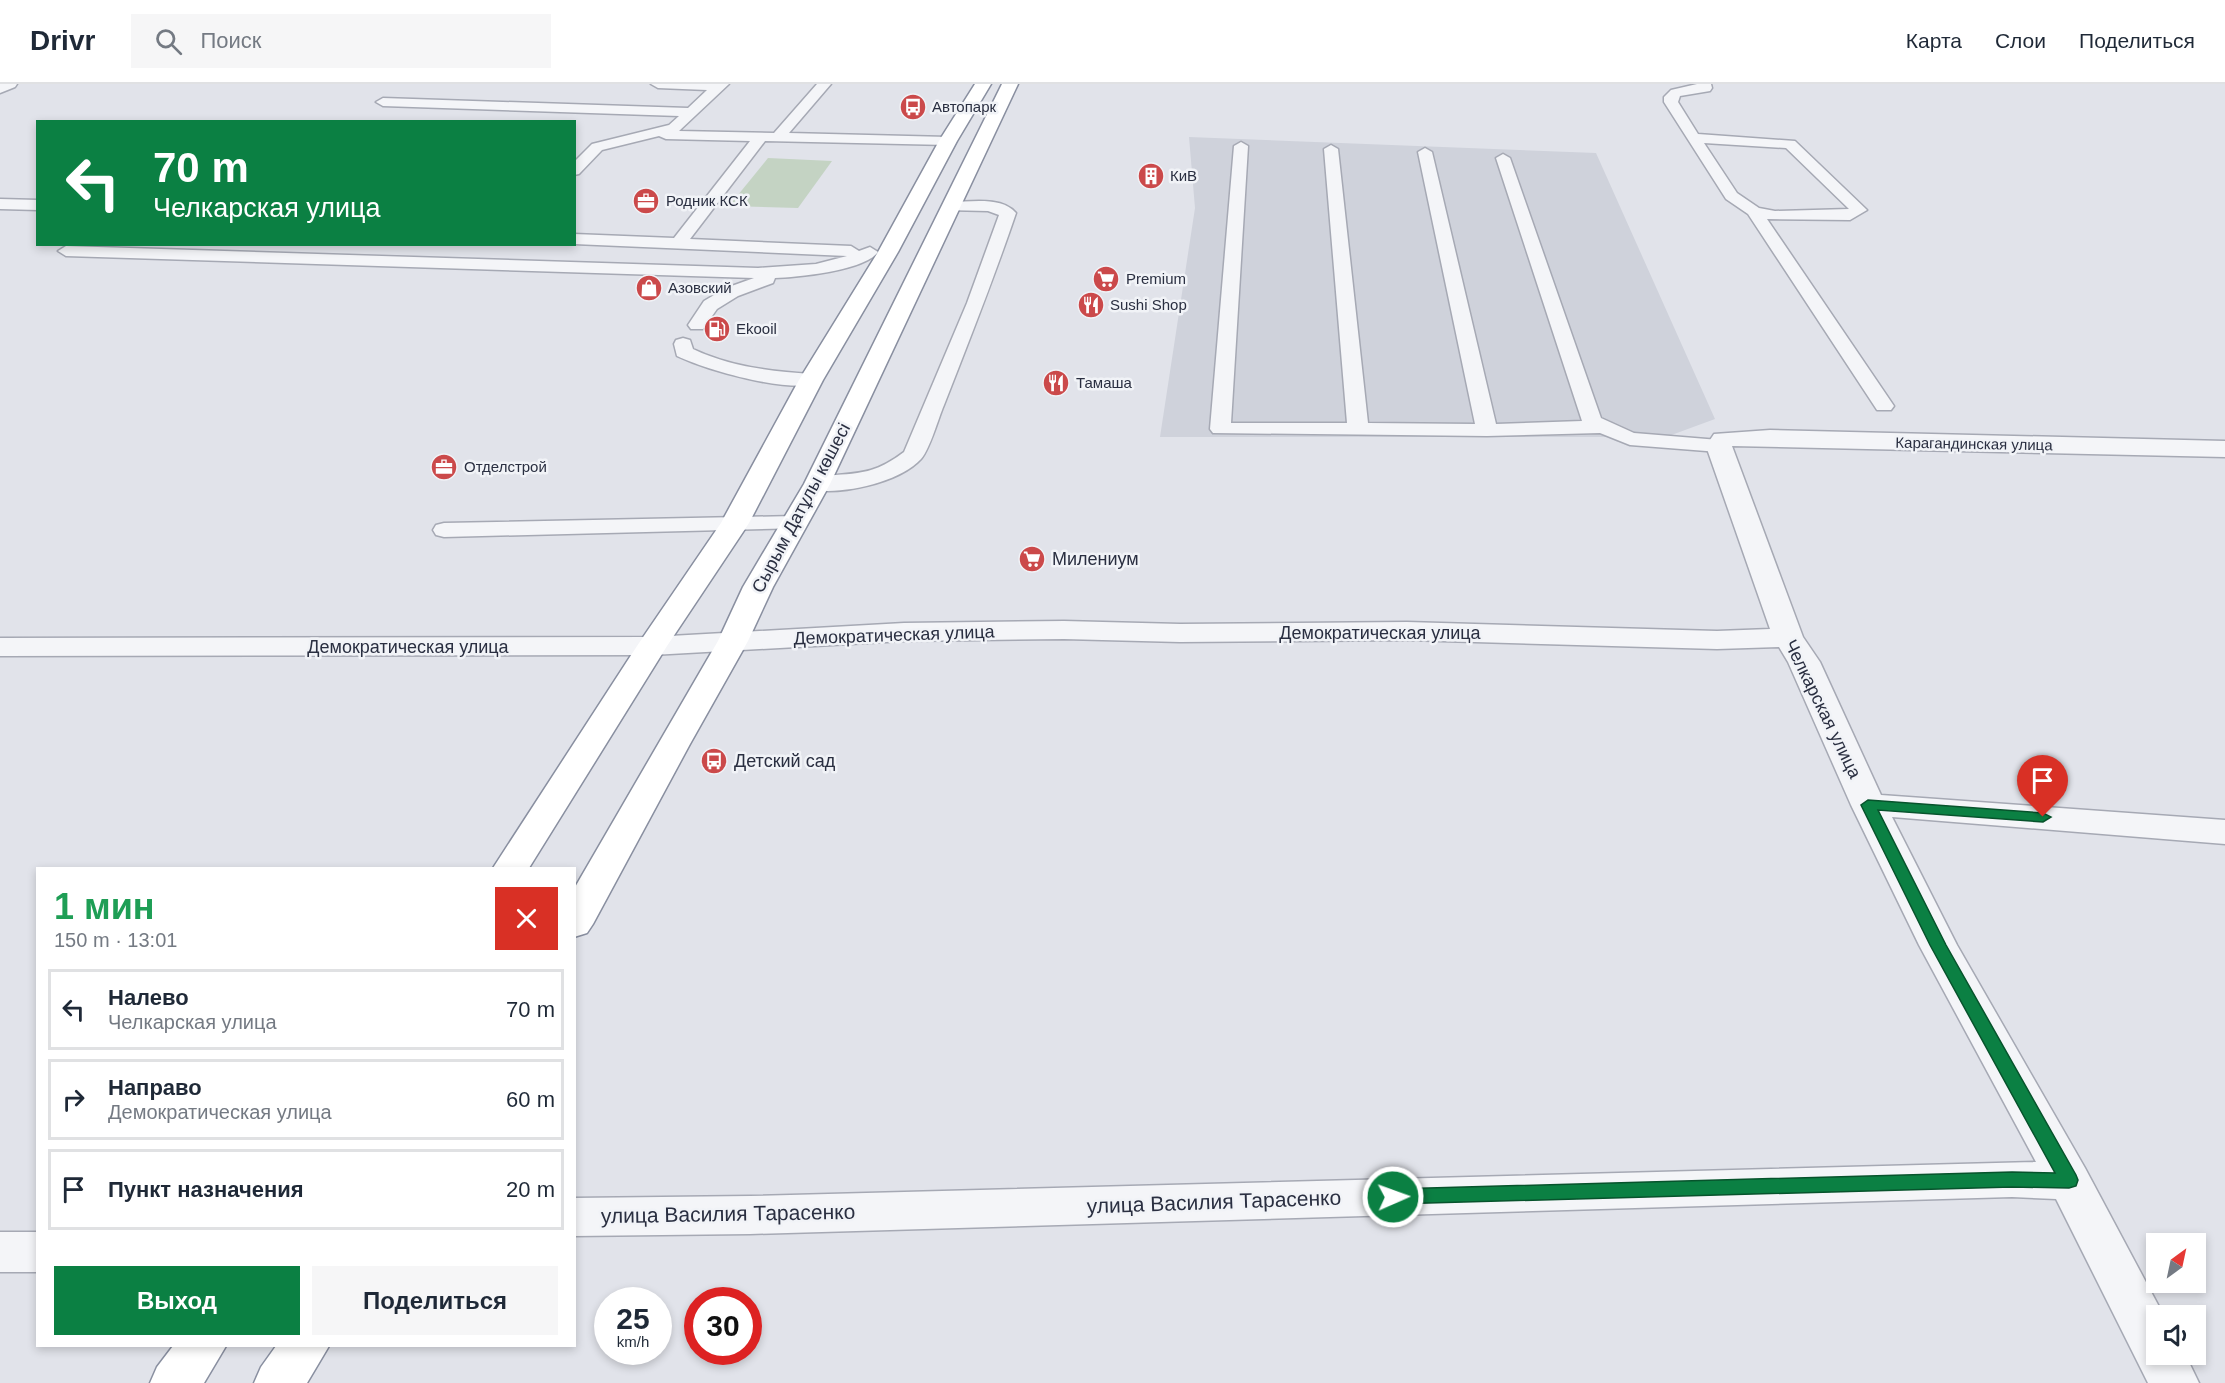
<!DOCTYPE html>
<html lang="ru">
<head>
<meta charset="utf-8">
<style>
	body { margin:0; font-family:Helvetica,sans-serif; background:#f6f6f7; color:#1f2937; height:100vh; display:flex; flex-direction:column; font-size:22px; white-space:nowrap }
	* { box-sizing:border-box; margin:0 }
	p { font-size:20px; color:#747a83 }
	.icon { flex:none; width:33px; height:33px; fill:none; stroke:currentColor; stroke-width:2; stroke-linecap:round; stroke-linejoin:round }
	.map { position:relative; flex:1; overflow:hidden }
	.details { position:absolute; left:36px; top:783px; width:540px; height:480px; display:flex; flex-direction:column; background:#fff; border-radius:0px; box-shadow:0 3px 9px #0003 }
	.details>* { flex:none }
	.guide { position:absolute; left:36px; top:36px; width:540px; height:126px; border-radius:0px; box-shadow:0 3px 9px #0003; background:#0b8043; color:#fff; overflow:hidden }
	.needle { width:39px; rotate:33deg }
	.tools { position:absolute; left:2146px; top:1149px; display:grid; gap:12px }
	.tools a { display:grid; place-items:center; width:60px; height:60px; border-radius:0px; background:#fff; box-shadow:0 3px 9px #0003; font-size:30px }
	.speed { position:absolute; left:594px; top:1203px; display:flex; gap:12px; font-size:30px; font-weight:700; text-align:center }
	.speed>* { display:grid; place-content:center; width:78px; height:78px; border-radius:50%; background:#fff; box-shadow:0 3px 9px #0003; line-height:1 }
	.speed small { font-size:15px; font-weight:400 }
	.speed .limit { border:9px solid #d22; background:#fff; color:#111 }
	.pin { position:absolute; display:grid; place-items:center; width:51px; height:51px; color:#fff; margin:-62px -26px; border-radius:50% 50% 50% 0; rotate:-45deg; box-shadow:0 0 6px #0007 }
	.pin .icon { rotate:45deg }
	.me { position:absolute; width:66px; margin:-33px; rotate:88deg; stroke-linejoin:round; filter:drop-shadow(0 0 4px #0008) }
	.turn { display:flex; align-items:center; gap:21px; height:126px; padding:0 18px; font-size:27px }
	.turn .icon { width:78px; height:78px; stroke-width:2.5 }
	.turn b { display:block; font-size:42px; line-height:51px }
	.round { display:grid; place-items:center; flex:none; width:63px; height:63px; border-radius:0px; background:#f6f6f7 }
	.overview { display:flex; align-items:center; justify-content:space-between; height:102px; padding:0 18px }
	h1 { font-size:36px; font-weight:800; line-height:45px; color:#1e9e55 }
	.primary-button { display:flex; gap:12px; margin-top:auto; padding:12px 18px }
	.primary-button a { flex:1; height:69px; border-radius:0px; background:#0b8043; color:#fff; font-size:24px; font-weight:800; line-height:69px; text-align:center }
	.primary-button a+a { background:#f6f6f7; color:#1f2937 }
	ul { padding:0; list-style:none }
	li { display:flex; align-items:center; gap:18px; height:81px; margin:0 12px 9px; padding:0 6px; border:3px solid #e0e1e3; border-radius:0px }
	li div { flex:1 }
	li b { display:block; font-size:22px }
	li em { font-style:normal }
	header { display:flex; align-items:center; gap:36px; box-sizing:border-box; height:84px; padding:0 30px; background:#fff; border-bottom:2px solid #e0e1e3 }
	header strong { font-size:28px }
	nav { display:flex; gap:33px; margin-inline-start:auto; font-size:21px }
	.search { width:420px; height:54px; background:#f6f6f7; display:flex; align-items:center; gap:15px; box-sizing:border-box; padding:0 21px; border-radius:0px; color:#747a83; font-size:22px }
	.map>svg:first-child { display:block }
	.built { fill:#cfd2db }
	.green { fill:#c4d3c3 }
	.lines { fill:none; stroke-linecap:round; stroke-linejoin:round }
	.lane-casing { stroke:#a6a9b4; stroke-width:3 }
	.street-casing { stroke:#a6a9b4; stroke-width:3 }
	.highway-casing { stroke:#898fa0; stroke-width:3 }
	.lane { fill:#f4f5f8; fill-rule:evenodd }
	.street { fill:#f4f5f8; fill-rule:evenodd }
	.highway { fill:#fff; fill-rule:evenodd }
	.route { fill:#0b8043; stroke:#07532c; stroke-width:1.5 }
	.labels { text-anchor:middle; stroke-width:5; stroke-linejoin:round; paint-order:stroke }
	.far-poi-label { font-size:15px; fill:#2a2f41; stroke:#f1f3f7; text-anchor:start }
	.far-street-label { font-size:15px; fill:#2a2f41; stroke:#f1f3f7 }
	.street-label { font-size:18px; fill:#2a2f41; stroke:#f1f3f7 }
	.poi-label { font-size:18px; fill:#2a2f41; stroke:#f1f3f7; text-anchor:start }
	.near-street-label { font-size:21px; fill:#2a2f41; stroke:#f1f3f7 }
</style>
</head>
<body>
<header>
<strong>Drivr</strong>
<div class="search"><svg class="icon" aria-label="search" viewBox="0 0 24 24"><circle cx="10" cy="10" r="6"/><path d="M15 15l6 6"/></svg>Поиск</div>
<nav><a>Карта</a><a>Слои</a><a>Поделиться</a></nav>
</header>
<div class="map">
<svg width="2225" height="1299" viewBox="0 0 2225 1299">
	<rect width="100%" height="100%" fill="#e1e3ea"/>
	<!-- built -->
	<path class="built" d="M1189,53L1596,69L1715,335L1666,353H1160L1195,124Z"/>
	<!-- green -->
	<path class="green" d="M768,74L832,77L798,124L729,122Z"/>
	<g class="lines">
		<defs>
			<path id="lane" d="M651,0H729L679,47L774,49L817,0H831L789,49L948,53L955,57L948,61L765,57L690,155L851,162L859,167L870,163L878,168C864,187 798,193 775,194L773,199L738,212L717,225L703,245H691L688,241L704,217L726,204L754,194L66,172L58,167L66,162L758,184L816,180L847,172L574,160V150L674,154L750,57L666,55L659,52L602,66L579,90L574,91V78L592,60L669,41L679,32L383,22L376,18L383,14L688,24L707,6L658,4Z
				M1697,0H1711L1712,4L1710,7L1680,12L1678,18L1698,50L1795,57L1867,126L1850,136L1767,135L1894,322L1891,326H1877L1748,130L1726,115L1664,18V13L1671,6ZM1704,59L1786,64L1849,125L1775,127L1759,124L1737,109Z
				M1241,58L1248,62L1231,339H1347L1324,65L1331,61L1338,65L1368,339L1475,340L1418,68L1425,64L1432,68L1496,340L1582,337L1496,74L1503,70L1510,74L1601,334L1634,349L1719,356L1726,358L1729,362L1726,366L1719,368L1630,361L1600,349L1487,352L1213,349L1210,345L1234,62Z
				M0,115L38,116V126L0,125Z
				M951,118C970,118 1002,112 1016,129C994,194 969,257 944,321C938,335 930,365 921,375C899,399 839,412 809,405L806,400L809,395C849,386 866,397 904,368L967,219L999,131L988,127L945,126L943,123Z
				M683,254L690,256L693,265C731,283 770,287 811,290L818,292L821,296L818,300C784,308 709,287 677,272L674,260L676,256Z
				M795,432L803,434L806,439L803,444L444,453L436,451L433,446L436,441L444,439Z"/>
			<path id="street" d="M0,0H17L15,3L0,9Z
				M1770,346L2225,357V373L1732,362L1803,553L1820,578L1881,711L2225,736V760L1892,733L1957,861L2085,1084L2164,1232H2157V1270H2185L2199,1299H2148L2056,1115L2012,1113L750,1150L574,1152V1114L750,1112L2036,1078L1919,861L1851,721L1788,578L1779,563L1717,565L1407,556L1180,558L1064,555L904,557L652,571L0,572V554L652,553L904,539L1064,537L1180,540L1407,538L1717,547L1770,545L1706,362L1714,350Z
				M0,1148H38V1188H0Z"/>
			<path id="highway" d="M975,0H991L957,57L898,168L823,296L749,439L667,562L529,784H493L637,562L721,439L799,296L878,168L939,57Z
				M1002,0H1018L830,400L773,503L748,557L690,660L593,840L587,849L574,853V805L718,557L743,503L804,400Z
				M173,1262H226L204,1299H150L157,1283Z
				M276,1262H329L307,1299H254L261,1283Z"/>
		</defs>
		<!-- lane casing -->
		<use href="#lane" class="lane-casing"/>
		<!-- street casing -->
		<use href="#street" class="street-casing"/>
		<!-- highway casing -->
		<use href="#highway" class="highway-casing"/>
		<!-- lane -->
		<use href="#lane" class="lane"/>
		<!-- street -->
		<use href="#street" class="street"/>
		<!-- highway -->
		<use href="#highway" class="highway"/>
	</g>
	<!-- route -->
	<path class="route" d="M1868,716L2043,729L2051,733L2043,738L1878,726L1946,861L2076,1091L2078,1096L2076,1102L2069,1104L2012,1103L1393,1120L1387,1118L1384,1113L1387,1107L1393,1105L2012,1088L2055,1089L1930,861L1861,721Z"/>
	<!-- icons -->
	<defs>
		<symbol id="bus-disc" viewBox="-11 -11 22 22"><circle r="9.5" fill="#cb494a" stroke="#f1f3f7"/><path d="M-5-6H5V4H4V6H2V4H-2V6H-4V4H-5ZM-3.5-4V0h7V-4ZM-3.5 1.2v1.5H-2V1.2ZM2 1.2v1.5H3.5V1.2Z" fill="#fff"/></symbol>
		<symbol id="building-disc" viewBox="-11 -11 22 22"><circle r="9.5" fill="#cb494a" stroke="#f1f3f7"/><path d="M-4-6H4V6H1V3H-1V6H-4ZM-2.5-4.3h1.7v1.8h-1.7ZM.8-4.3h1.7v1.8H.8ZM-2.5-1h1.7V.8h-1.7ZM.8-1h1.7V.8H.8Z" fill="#fff"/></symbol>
		<symbol id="office-disc" viewBox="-11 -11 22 22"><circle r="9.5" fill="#cb494a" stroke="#f1f3f7"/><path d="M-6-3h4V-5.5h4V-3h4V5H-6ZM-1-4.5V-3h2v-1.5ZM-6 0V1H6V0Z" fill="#fff"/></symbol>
		<symbol id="supermarket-disc" viewBox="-11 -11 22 22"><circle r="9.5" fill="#cb494a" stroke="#f1f3f7"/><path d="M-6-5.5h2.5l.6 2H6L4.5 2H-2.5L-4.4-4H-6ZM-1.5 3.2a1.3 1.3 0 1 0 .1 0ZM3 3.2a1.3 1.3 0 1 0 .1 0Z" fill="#fff"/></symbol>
		<symbol id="shop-disc" viewBox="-11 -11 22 22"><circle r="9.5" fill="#cb494a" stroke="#f1f3f7"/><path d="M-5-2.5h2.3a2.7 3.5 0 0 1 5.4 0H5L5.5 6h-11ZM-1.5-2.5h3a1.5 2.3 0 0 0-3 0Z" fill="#fff"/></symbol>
		<symbol id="restaurant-disc" viewBox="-11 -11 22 22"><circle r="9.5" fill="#cb494a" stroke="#f1f3f7"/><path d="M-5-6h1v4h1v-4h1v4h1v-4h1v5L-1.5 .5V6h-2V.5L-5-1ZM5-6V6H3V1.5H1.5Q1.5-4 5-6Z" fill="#fff"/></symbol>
		<symbol id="fuel-disc" viewBox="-11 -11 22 22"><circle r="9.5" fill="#cb494a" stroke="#f1f3f7"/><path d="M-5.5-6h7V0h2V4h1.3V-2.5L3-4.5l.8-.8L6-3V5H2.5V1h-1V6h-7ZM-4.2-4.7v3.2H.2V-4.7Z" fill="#fff"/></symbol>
	</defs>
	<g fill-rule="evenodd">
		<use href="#bus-disc" x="898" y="8" width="30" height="30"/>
		<use href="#building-disc" x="1136" y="77" width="30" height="30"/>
		<use href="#office-disc" x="631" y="102" width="30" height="30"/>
		<use href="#supermarket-disc" x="1091" y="180" width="30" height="30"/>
		<use href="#shop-disc" x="634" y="189" width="30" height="30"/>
		<use href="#restaurant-disc" x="1076" y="206" width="30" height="30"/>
		<use href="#fuel-disc" x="702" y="230" width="30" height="30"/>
		<use href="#restaurant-disc" x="1041" y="284" width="30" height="30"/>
		<use href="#office-disc" x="429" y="368" width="30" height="30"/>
		<use href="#supermarket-disc" x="1017" y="460" width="30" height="30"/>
		<use href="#bus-disc" x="699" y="662" width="30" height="30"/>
	</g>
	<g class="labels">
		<!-- far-poi labels -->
		<g class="far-poi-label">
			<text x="932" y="28">Автопарк</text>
			<text x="1170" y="97">КиВ</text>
			<text x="666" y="122">Родник КСК</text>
			<text x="1126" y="200">Premium</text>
			<text x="668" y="209">Азовский</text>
			<text x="1110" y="226">Sushi Shop</text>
			<text x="736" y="250">Ekooil</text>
			<text x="1076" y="304">Тамаша</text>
			<text x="464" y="388">Отделстрой</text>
		</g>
		<!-- far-street labels -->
		<g class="far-street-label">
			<text transform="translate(1974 360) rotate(1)" y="5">Карагандинская улица</text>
		</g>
		<!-- street labels -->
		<g class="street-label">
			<text transform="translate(801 424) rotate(-62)" y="6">Сырым Датұлы көшесі</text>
			<text x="1380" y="555">Демократическая улица</text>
			<text transform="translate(894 551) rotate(-2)" y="6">Демократическая улица</text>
			<text x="408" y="569">Демократическая улица</text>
			<text transform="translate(1823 625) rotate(64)" y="6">Челкарская улица</text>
		</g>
		<!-- poi labels -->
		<g class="poi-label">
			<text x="1052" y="481">Милениум</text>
			<text x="734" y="683">Детский сад</text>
		</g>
		<!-- near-street labels -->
		<g class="near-street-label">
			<text transform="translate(1214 1118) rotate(-2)" y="7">улица Василия Тарасенко</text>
			<text transform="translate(728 1130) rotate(-1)" y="7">улица Василия Тарасенко</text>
		</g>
	</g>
</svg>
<div class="tools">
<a><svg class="needle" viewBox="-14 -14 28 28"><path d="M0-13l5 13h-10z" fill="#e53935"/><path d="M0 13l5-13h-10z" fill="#747a83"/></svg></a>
<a><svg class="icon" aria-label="sound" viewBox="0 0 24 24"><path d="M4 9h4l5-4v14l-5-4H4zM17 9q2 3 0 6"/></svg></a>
</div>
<div class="speed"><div>25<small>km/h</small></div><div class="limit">30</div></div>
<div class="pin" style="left:2043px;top:733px;background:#d93025"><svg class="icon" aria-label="arrive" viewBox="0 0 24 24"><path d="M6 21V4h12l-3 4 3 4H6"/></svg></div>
<svg class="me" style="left:1393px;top:1113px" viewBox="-20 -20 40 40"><circle r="17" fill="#0b8043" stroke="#fff" stroke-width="3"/><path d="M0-11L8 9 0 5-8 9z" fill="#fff"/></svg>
<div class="guide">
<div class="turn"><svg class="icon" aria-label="left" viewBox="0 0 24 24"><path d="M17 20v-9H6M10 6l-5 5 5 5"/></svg><div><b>70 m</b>Челкарская улица</div></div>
</div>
<section class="details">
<div class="overview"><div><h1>1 мин</h1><p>150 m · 13:01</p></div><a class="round" style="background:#d93025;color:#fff"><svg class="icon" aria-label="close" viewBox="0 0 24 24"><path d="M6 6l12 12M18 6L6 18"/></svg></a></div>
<ul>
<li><svg class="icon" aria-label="left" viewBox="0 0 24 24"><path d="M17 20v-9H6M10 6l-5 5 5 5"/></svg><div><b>Налево</b><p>Челкарская улица</p></div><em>70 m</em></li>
<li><svg class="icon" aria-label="right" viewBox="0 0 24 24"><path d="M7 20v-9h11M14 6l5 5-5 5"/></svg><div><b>Направо</b><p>Демократическая улица</p></div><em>60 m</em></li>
<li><svg class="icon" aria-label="arrive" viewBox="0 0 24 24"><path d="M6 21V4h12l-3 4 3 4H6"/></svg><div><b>Пункт назначения</b></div><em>20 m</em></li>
</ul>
<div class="primary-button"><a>Выход</a><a>Поделиться</a></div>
</section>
</div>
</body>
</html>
